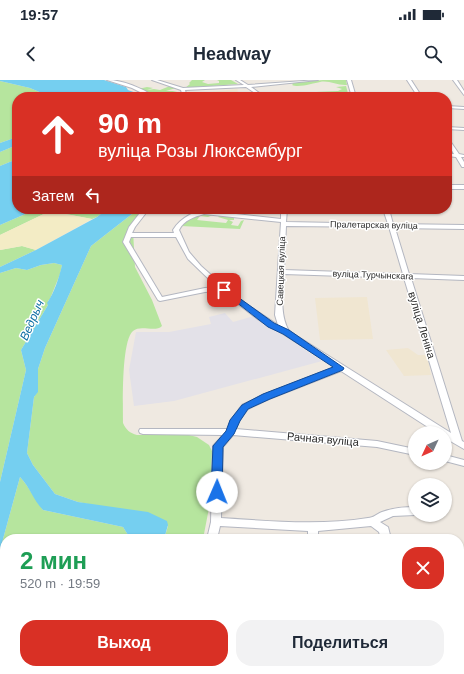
<!DOCTYPE html>
<html lang="ru">
<head>
<meta charset="utf-8">
<style>
	body { margin:0; font-family:Helvetica,sans-serif; background:#f2f2f3; color:#1f2937; height:100vh; display:flex; flex-direction:column; font-size:15px; white-space:nowrap }
	* { box-sizing:border-box; margin:0 }
	p { font-size:13px; color:#747a83 }
	.icon { flex:none; width:22px; height:22px; fill:none; stroke:currentColor; stroke-width:2; stroke-linecap:round; stroke-linejoin:round }
	.map { position:relative; flex:1; overflow:hidden }
	.side { position:absolute; left:0px; top:454px; width:464px; height:140px; display:flex; flex-direction:column; background:#fff; border-radius:16px 16px 0 0; box-shadow:0 1px 3px #0004 }
	.side>* { flex:none }
	.hud { position:absolute; left:12px; top:12px; width:440px; height:122px; border-radius:16px; box-shadow:0 1px 3px #0004; background:#d93025; color:#fff; overflow:hidden }
	.needle { width:26px; rotate:226deg }
	.buttons { position:absolute; left:408px; top:346px; display:grid; gap:8px }
	.buttons a { display:grid; place-items:center; width:44px; height:44px; border-radius:50%; background:#fff; box-shadow:0 1px 3px #0004; font-size:20px }
	.pin { position:absolute; display:grid; place-items:center; width:34px; height:34px; color:#fff; margin:-17px; border-radius:8px; box-shadow:0 2px 6px #0006 }
	.me { position:absolute; width:44px; margin:-22px; rotate:1deg; stroke-linejoin:round; filter:drop-shadow(0 0 3px #0008) }
	.turn { display:flex; align-items:center; gap:14px; height:84px; padding:0 20px; font-size:18px }
	.turn .icon { width:52px; height:52px; stroke-width:2.5 }
	.turn b { display:block; font-size:28px; line-height:34px }
	.then { display:flex; align-items:center; height:38px; padding:0 20px; background:#0003; gap:8px; font-size:15px }
	.round { display:grid; place-items:center; flex:none; width:42px; height:42px; border-radius:16px; background:#f2f2f3 }
	.summary { display:flex; align-items:center; justify-content:space-between; height:68px; padding:0 20px }
	h1 { font-size:24px; font-weight:600; line-height:30px; color:#1e9e55 }
	.cta { display:flex; gap:8px; margin-top:auto; padding:8px 20px }
	.cta a { flex:1; height:46px; border-radius:16px; background:#d93025; color:#fff; font-size:16px; font-weight:600; line-height:46px; text-align:center }
	.cta a+a { background:#f2f2f3; color:#1f2937 }
	.status { display:flex; justify-content:space-between; align-items:center; height:28px; padding:0 20px; background:#fff; direction:ltr }
	.status svg { height:11px; fill:currentColor }
	header { display:flex; justify-content:space-between; align-items:center; height:52px; padding:0 20px; background:#fff; font-size:18px; font-weight:600 }
	.map>svg:first-child { display:block }
	.industrial { fill:#e3e1e8 }
	.education { fill:#f0e6d1 }
	.green { fill:#b6e59e }
	.sand { fill:#f3ecc5 }
	.water { fill:#75cff0 }
	.lines { fill:none; stroke-linecap:round; stroke-linejoin:round }
	.minor-casing { stroke:#b4b7c1; stroke-width:2 }
	.minor { fill:#fff; fill-rule:evenodd }
	.route { fill:#1a73e8; stroke:#114b97 }
	.labels { text-anchor:middle; stroke-width:3; stroke-linejoin:round; paint-order:stroke }
	.far-street-label { font-size:9px; fill:#2e2e2e; stroke:#fff }
	.street-label { font-size:11px; fill:#2e2e2e; stroke:#fff }
	.water-label { font-size:12px; font-style:italic; fill:#0d6fa3; stroke:#fff }
</style>
</head>
<body>
<div class="status"><b>19:57</b><svg viewBox="0 0 49 12"><path d="M0 12V9h3v3zM5 12V6h3v6zM10 12V3h3v9zM15 12V0h3v12zM26 1h20v11H26zM47 4h2v5h-2z"/></svg></div>
<header><svg class="icon" aria-label="back" viewBox="0 0 24 24"><path d="M15 5l-7 7 7 7"/></svg>Headway<svg class="icon" aria-label="search" viewBox="0 0 24 24"><circle cx="10" cy="10" r="6"/><path d="M15 15l6 6"/></svg></header>
<div class="map">
<svg width="464" height="594" viewBox="0 0 464 594">
	<rect width="100%" height="100%" fill="#efe9e1"/>
	<!-- industrial -->
	<path class="industrial" d="M225,233L233,242L254,236L322,281L174,321L134,326L129,290L136,252H169L211,244L209,237Z"/>
	<!-- education -->
	<path class="education" d="M237,9L238,10L237,11L243,14L219,17L211,15L210,12Z
		M367,217L373,259L320,260L315,218Z
		M408,268L418,275H427L431,295L404,296L386,270Z"/>
	<!-- green -->
	<path class="green" d="M192,0H205L202,2L208,4L219,3V1L217,0H231L238,4L185,8L190,4L189,3Z
		M323,0H346L347,5C338,6 329,0 320,2C314,3 299,8 292,5L293,4L292,3Z
		M0,1L30,8L51,17H17V57L0,63Z
		M170,6L176,8L166,11H177L155,16L138,9L147,7L153,8L147,10L154,9L160,10Z
		M346,6L349,17L327,16L316,12L338,11L342,9L336,7Z
		M17,65V79L0,86V72Z
		M37,129H107L97,137L92,139L50,131L0,155V145Z
		M136,129H149L133,150L135,187L152,220L162,246C155,253 141,244 133,251C121,261 123,327 123,343C126,350 130,353 137,355H189L197,357L209,365L212,371L211,408L209,428L203,459H164L168,446L103,427L78,422L55,414L33,385L27,373L34,317L38,311V289L45,268L91,166L132,134Z
		M201,134L213,135L208,137L200,136L197,140L226,143L228,140L218,137L219,136L234,137V140H229L233,142L231,145L238,146L241,141L244,140L240,149L181,146L182,142Z
		M22,166L36,170L0,187V170Z
		M54,183L62,185L60,194L50,219L48,221V225L21,270L26,290L0,402V193L16,188L27,190L41,185Z
		M20,397C29,407 35,419 43,430L123,447L128,455L126,459H5V589H94L91,594H0V470Z
		M114,589H170L169,594H112Z"/>
	<!-- sand -->
	<path class="sand" d="M50,131L92,139L36,170L22,166L0,170V155Z"/>
	<!-- water -->
	<path class="water" d="M0,0H104L126,7L128,10L147,17H51L30,8L0,1Z
		M17,57V65L0,72V63Z
		M17,79V129H37L0,145V86Z
		M107,129H136L132,134L91,166L45,268L38,289V312L34,317L27,373L33,385L55,414L78,422L148,432L167,441L168,445L164,459H126L128,455L123,447L43,430C33,420 30,407 20,397L0,470V402L26,290L21,270L48,225L47,223C54,213 59,198 62,185L54,183L41,185L27,190L16,188L0,193V187L36,170L97,137Z"/>
	<g class="lines">
		<defs>
			<path id="minor" d="M107,0C123,0 142,8 155,17H150L132,8Z
				M152,0H157L183,8L244,5L236,0H240L248,5L318,0L251,7L265,17H261L246,7L185,10L187,17H183L181,10Z
				M347,0H351L356,17H352Z
				M407,0H411L422,17H418Z
				M453,0H457L464,11V15Z
				M447,26L464,27V29L447,28Z
				M447,47L464,48V50L447,49Z
				M447,58H448L459,74L464,75V77H461L464,82V87H462L456,77L447,76V74H454L447,62Z
				M447,105H464V109H447Z
				M143,129H149L135,147L132,153H174L173,150C181,137 197,129 212,129L209,131L281,139V129H287L286,142L388,144L383,129H389L393,144L464,145V149L395,148L409,194L464,196V200L411,198L462,361L464,362V369L445,358V353H437L341,291L269,319L248,329L239,341L236,349L377,361L415,369V375L377,367L233,355L223,367L221,438C270,441 319,446 368,438C373,438 377,434 382,432C393,428 404,427 415,427V435L393,436L380,442L388,447L391,459H381L379,452L371,446L318,451V459H308V451L220,446L217,459H207L211,442L213,366L223,355L143,354L140,353L139,351L140,349H228L231,340L242,325L263,315L335,287L283,254L259,240L221,211L205,212L160,221L158,220L123,162L129,147ZM204,134L281,142L275,235L278,245L237,218L201,186L189,172L179,150C184,140 194,137 204,134ZM286,146L389,147L403,194L284,190ZM131,157H176L188,179L217,207L205,208L162,217L129,162ZM284,194L404,198L451,353L289,251C279,234 283,212 284,194Z
				M445,375L464,380V386L445,381Z
				M173,589H185L184,594H172Z
				M304,589H316V594H304Z
				M395,589H407V594H395Z"/>
		</defs>
		<!-- minor casing -->
		<use href="#minor" class="minor-casing"/>
		<!-- minor -->
		<use href="#minor" class="minor"/>
	</g>
	<!-- route -->
	<path class="route" d="M224,207L274,243L289,250L344,288L343,290L270,319L248,329L240,341L234,354L223,367L222,412L221,415L217,416L213,415L211,412L213,366L226,351L230,340L242,325L263,314L333,287L283,254L268,247L222,211V208Z"/>
	<g class="labels">
		<!-- far-street labels -->
		<g class="far-street-label">
			<text transform="translate(374 145) rotate(1)" y="3">Пралетарская вуліца</text>
			<text transform="translate(281 191) rotate(-88)" y="3">Савецкая вуліца</text>
			<text transform="translate(373 195) rotate(2)" y="3">вуліца Турчынскага</text>
		</g>
		<!-- street labels -->
		<g class="street-label">
			<text transform="translate(422 245) rotate(73)" y="4">вуліца Леніна</text>
			<text transform="translate(323 359) rotate(5)" y="4">Рачная вуліца</text>
		</g>
		<!-- water labels -->
		<g class="water-label">
			<text transform="translate(32 240) rotate(-66)" y="4">Ведрыч</text>
		</g>
	</g>
</svg>
<div class="buttons">
<a><svg class="needle" viewBox="-14 -14 28 28"><path d="M0-13l5 13h-10z" fill="#e53935"/><path d="M0 13l5-13h-10z" fill="#747a83"/></svg></a>
<a><svg class="icon" aria-label="layers" viewBox="0 0 24 24"><path d="M12 4l9 5-9 5-9-5zM3 14l9 5 9-5"/></svg></a>
</div>
<div class="pin" style="left:224px;top:210px;background:#d93025"><svg class="icon" aria-label="arrive" viewBox="0 0 24 24"><path d="M6 21V4h12l-3 4 3 4H6"/></svg></div>
<svg class="me" style="left:217px;top:412px" viewBox="-20 -20 40 40"><circle r="19" fill="#fff"/><path d="M0-13L10 11 0 6-10 11z" fill="#1a73e8"/></svg>
<div class="hud">
<div class="turn"><svg class="icon" aria-label="ahead" viewBox="0 0 24 24"><path d="M12 20V5M6 11l6-6 6 6"/></svg><div><b>90 m</b>вуліца Розы Люксембург</div></div>
<div class="then">Затем<svg class="icon" aria-label="left" viewBox="0 0 24 24"><path d="M17 20v-9H6M10 6l-5 5 5 5"/></svg></div>
</div>
<section class="side">
<div class="summary"><div><h1>2 мин</h1><p>520 m · 19:59</p></div><a class="round" style="background:#d93025;color:#fff"><svg class="icon" aria-label="close" viewBox="0 0 24 24"><path d="M6 6l12 12M18 6L6 18"/></svg></a></div>
<div class="cta"><a>Выход</a><a>Поделиться</a></div>
</section>
</div>
</body>
</html>
